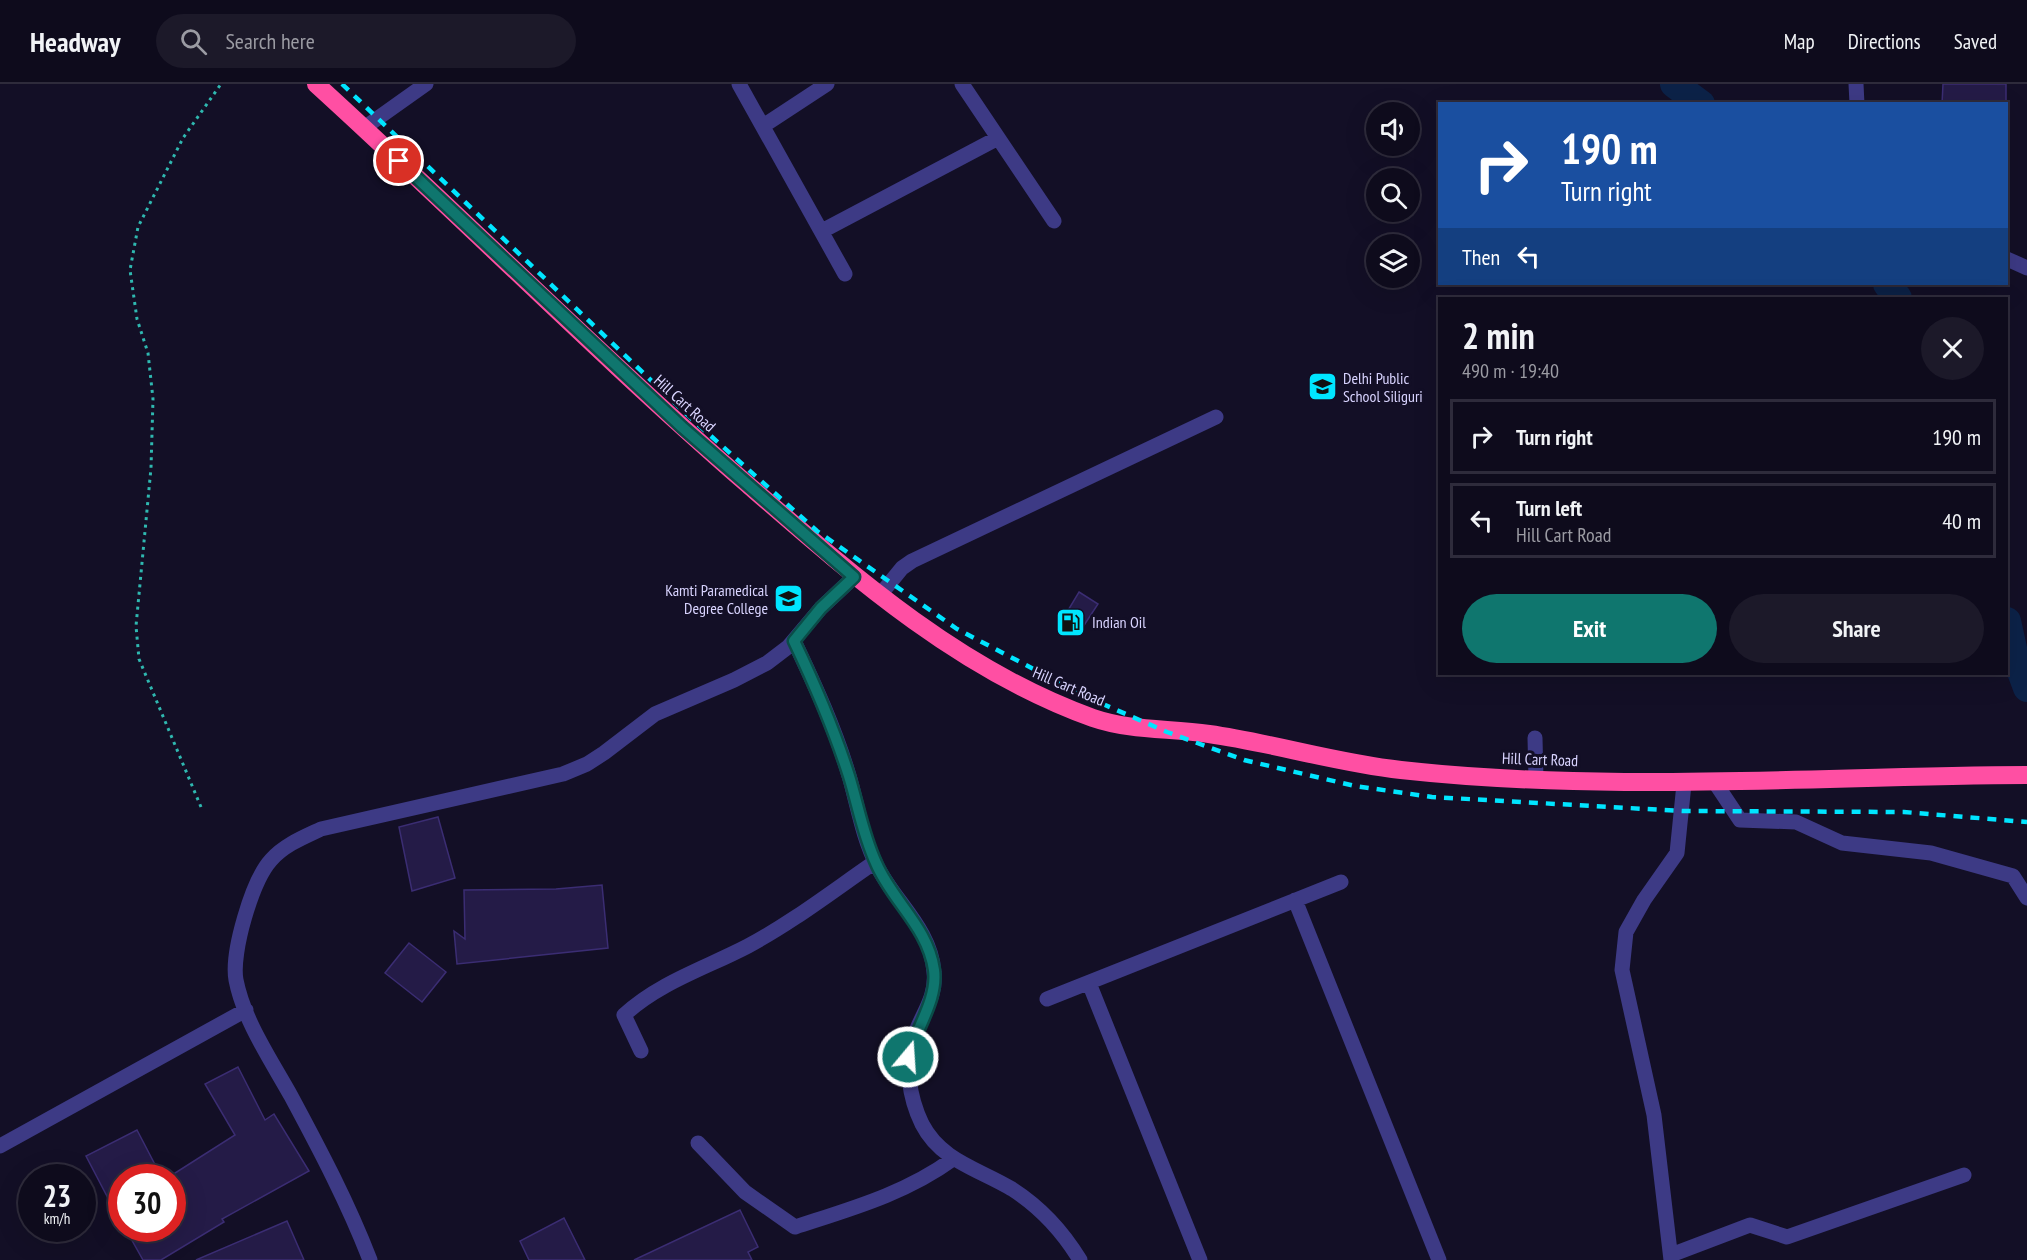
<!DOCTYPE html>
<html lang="en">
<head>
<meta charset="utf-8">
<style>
	body { margin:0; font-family:"PT Sans Narrow",sans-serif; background:#1c1929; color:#f1f3f6; height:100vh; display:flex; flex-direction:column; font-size:22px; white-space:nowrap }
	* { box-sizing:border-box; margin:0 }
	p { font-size:20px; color:#9b9ba3 }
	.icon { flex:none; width:33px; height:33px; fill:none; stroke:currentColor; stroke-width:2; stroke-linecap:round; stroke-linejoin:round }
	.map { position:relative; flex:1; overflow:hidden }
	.side { position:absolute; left:1438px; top:213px; width:570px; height:378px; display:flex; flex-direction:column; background:#0e0b1c; border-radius:0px; box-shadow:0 6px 24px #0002,0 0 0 2px #2e2b3b }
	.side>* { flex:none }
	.top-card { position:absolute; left:1438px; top:18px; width:570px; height:183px; border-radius:0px; box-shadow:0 6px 24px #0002,0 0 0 2px #2e2b3b; background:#1a4fa0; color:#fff; overflow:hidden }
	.tools { position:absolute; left:1366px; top:18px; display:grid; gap:12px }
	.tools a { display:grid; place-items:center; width:54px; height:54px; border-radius:50%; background:#0e0b1c; box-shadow:0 6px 24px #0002,0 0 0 2px #2e2b3b; font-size:30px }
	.speed { position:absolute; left:18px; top:1080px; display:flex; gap:12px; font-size:30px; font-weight:700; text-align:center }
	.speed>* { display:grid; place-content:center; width:78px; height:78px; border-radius:50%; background:#0e0b1c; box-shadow:0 6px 24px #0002,0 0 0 2px #2e2b3b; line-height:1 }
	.speed small { font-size:15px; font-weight:400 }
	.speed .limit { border:9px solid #d22; background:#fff; color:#111 }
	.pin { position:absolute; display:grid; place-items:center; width:51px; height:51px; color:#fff; margin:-26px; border:3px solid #fff; border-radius:50%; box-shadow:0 2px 6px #0007 }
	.me { position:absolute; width:66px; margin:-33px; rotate:18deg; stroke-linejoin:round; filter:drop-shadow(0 0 4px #0008) }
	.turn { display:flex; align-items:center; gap:21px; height:126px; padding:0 24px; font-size:27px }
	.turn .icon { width:78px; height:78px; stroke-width:2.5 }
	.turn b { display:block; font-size:42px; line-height:51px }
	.then { display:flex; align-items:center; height:57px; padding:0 24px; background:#0003; gap:12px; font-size:22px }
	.round { display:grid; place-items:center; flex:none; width:63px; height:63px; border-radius:32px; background:#1c1929 }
	.head { display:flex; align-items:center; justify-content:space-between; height:102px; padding:0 24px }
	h1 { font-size:36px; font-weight:700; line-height:45px }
	.cta { display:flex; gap:12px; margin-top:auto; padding:12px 24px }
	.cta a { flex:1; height:69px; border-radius:36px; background:#0f766e; color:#fff; font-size:24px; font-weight:700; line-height:69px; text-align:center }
	.cta a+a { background:#1c1929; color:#f1f3f6 }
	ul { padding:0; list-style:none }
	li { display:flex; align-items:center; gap:18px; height:75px; margin:0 12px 9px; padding:0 12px; border:3px solid #2e2b3b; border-radius:0px }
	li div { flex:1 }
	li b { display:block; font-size:22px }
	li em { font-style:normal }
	header { display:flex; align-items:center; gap:36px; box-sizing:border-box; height:84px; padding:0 30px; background:#0e0b1c; border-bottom:2px solid #2e2b3b }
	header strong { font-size:28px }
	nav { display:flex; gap:33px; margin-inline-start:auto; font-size:21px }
	.search { width:420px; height:54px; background:#1c1929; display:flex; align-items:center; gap:15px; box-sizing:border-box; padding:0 21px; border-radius:33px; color:#9b9ba3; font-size:22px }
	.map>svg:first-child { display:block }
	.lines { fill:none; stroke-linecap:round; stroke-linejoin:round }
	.river { stroke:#0c2248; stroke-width:28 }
	.building { fill:#241b47; stroke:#3b2d73; stroke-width:1.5 }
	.path { stroke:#2fb8b0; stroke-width:3; stroke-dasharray:3 4.5; stroke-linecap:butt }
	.minor { stroke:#3d3a85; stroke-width:15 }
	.highway { stroke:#ff4fa3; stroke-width:18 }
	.rail { stroke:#00e5ff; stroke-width:4.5; stroke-dasharray:9 8; stroke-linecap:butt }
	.route-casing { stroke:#0a4d48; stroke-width:15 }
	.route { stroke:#0f766e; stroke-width:10 }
	.labels { text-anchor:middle; stroke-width:6; stroke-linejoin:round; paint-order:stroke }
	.poi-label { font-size:16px; fill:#d9d4ff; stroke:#130f26; text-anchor:start }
	.street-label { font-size:16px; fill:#d9d4ff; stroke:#130f26 }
</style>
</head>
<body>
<header>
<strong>Headway</strong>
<div class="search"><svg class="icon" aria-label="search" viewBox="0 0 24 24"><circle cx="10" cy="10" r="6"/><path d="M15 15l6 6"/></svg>Search here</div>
<nav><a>Map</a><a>Directions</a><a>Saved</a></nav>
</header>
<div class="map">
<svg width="2027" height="1176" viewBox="0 0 2027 1176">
	<rect width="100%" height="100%" fill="#130f26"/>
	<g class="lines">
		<!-- river -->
		<path class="river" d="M1674,0L1701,20
			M1887,200L1898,214
			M2007,537L2014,569L2027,604"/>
	</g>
	<!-- building -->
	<path class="building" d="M1943,0H2006V20H1942Z
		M1079,508L1098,520L1079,549L1061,538Z
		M438,733L455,794L412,807L399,743Z
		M602,801L608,864L457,880L454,847L465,855L464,806L556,805Z
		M409,859L446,888L422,918L385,889Z
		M238,983L265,1036L274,1030L309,1087L222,1135L224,1138L161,1176H143L125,1144H172V1091L235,1051L205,1000Z
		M137,1046L162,1094H122V1141L86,1072Z
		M740,1126L758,1163L748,1168L752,1176H634Z
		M564,1134L585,1176H529L520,1157Z
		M287,1137L304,1176H196Z"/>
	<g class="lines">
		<!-- path -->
		<path class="path" d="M201,723L139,575L136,542L151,384L153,315L148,269L137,235L130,186L138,143L183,54L221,0"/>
		<!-- minor -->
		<path class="minor" d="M739,0L845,190
			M962,0L1054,137
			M1856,0L1857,20
			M763,42L827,0
			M364,44L426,0
			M822,147L998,54
			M2007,175L2027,184
			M880,511L902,484L912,477L1216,333
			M794,557C815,601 836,647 850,695C858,724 863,754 877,782C895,818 931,845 934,888C937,912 922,930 914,952C904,980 909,1013 922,1040C941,1077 979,1085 1012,1105C1040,1123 1063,1148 1080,1176
			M1535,654L1536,695
			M1716,700L1740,736L1796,738L1842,759L1931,769L2013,792L2027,814
			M1295,816L1439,1176
			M1089,899L1200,1176
			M1047,915L1341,798
			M641,967L624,931C660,898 706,884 748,862C793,838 834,806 875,778
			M698,1059L745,1108L795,1143C850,1125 905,1110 953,1075
			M0,1062L246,926
			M1671,1171L1750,1141L1787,1153L1964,1091
			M370,1176C348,1119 320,1066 291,1012C271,976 244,937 236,896C231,869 252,797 271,776C284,761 304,753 321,745L563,690L587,680L604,669L655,630L734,596L767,579L788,563L821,524L854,493
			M1671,1176L1654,1031L1622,886L1626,848L1644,816L1677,769L1684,700"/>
		<!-- highway -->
		<path class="highway" d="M316,0C461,132 599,271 746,399C852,491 959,586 1093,634C1131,647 1169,644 1209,650C1273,659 1336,679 1401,686C1610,709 1818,692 2027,691"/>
		<!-- rail -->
		<path class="rail" d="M342,0L683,327L817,447L957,545L1089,614L1167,648L1244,676L1355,702L1432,713L1682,727L1904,728L2027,738"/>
	</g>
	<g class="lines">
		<defs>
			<path id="route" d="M399,77L682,343L854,493L821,524L794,557C815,601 834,645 849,692C858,721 863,751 876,779C892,817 928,843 934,886C938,915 916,945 908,973"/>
		</defs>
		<!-- route casing -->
		<use href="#route" class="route-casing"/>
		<!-- route -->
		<use href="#route" class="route"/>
	</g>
	<!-- icons -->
	<defs>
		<symbol id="school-square" viewBox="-11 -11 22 22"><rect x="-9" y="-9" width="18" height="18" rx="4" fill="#00e5ff" stroke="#130f26"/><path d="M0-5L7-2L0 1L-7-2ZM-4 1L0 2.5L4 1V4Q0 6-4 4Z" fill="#111"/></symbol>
		<symbol id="university-square" viewBox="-11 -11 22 22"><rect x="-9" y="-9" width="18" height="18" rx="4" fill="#00e5ff" stroke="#130f26"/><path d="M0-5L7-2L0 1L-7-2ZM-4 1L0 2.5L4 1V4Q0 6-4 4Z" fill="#111"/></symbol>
		<symbol id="fuel-square" viewBox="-11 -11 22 22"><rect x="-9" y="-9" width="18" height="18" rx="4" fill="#00e5ff" stroke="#130f26"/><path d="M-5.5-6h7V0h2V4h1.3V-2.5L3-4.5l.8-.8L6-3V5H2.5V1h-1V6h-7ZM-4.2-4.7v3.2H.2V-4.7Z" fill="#111"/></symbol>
	</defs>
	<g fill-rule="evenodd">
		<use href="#school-square" x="1306" y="286" width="33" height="33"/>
		<use href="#university-square" x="772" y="498" width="33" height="33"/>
		<use href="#fuel-square" x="1054" y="522" width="33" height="33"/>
	</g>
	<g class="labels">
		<!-- poi labels -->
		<g class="poi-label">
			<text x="1343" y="300">Delhi Public<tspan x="1343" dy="18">School Siliguri</tspan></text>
			<text x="768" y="512" text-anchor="end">Kamti Paramedical<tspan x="768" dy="18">Degree College</tspan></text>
			<text x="1092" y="544">Indian Oil</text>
		</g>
		<!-- street labels -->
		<g class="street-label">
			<text transform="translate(685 319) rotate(42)" y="6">Hill Cart Road</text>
			<text transform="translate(1069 602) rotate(23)" y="6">Hill Cart Road</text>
			<text transform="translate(1540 675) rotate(2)" y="6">Hill Cart Road</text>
		</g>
	</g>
</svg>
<div class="tools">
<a><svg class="icon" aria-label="sound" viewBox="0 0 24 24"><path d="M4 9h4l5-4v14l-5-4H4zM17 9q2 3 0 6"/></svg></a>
<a><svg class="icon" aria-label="search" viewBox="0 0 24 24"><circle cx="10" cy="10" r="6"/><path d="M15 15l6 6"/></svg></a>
<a><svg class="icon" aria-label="layers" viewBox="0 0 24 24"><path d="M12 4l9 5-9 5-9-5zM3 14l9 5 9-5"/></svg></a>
</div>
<div class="speed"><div>23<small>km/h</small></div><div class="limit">30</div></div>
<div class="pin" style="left:399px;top:77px;background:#d93025"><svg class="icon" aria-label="arrive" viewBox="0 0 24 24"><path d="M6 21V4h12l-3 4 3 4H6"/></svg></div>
<svg class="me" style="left:908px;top:973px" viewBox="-20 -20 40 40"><circle r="17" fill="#0f766e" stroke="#fff" stroke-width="3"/><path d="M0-11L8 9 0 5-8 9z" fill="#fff"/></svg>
<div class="top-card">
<div class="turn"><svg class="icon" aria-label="right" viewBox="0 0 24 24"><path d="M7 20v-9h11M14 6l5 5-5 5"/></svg><div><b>190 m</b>Turn right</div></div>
<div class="then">Then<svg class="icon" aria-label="left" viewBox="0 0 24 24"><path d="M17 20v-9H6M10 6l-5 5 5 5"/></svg></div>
</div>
<section class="side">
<div class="head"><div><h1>2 min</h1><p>490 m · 19:40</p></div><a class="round"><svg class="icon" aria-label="close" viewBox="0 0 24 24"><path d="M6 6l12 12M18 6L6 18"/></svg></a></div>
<ul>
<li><svg class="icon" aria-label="right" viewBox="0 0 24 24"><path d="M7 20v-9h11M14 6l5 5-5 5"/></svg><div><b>Turn right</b></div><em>190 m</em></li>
<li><svg class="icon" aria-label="left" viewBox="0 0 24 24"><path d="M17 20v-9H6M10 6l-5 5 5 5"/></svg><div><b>Turn left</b><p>Hill Cart Road</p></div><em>40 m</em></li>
</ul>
<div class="cta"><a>Exit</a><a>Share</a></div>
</section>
</div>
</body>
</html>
